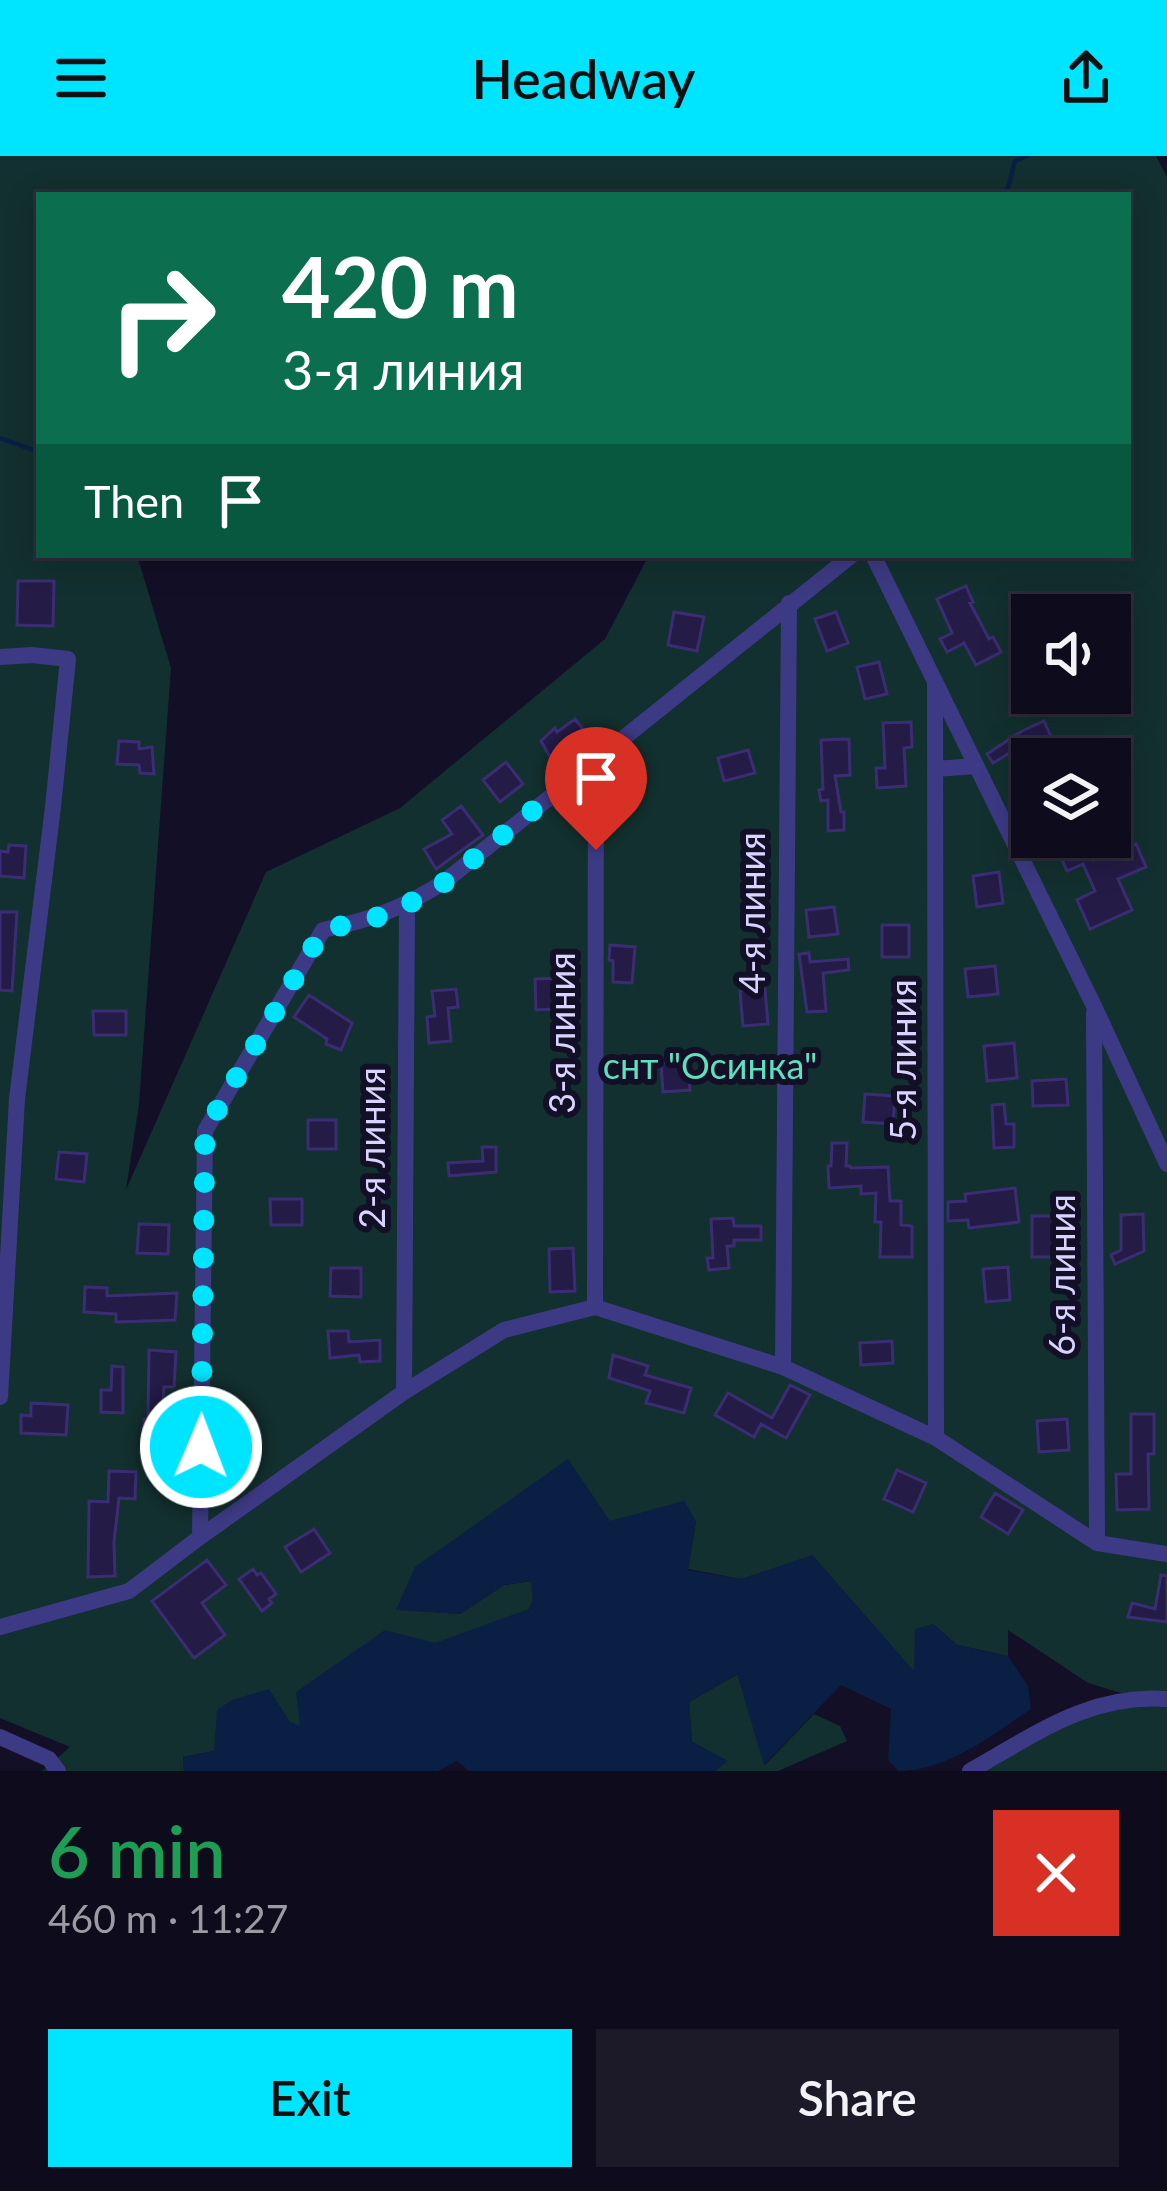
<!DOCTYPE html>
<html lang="en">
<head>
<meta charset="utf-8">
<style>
	body { margin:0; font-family:Lato,sans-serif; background:#1c1929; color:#f1f3f6; height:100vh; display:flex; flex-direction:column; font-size:45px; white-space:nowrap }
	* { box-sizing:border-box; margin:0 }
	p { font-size:39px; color:#9b9ba3 }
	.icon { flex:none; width:66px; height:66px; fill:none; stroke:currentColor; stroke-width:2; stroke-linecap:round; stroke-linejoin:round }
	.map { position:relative; height:1615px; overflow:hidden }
	.details { display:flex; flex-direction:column; background:#0e0b1c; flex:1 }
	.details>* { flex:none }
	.top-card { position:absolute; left:36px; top:36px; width:1095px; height:366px; border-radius:0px; box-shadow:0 6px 30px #0003,0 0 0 3px #2e2b3b; background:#0b6e4f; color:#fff; overflow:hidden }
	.fabs { position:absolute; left:1011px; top:438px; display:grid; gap:24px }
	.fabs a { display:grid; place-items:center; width:120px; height:120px; border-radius:0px; background:#0e0b1c; box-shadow:0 6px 30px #0003,0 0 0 3px #2e2b3b; font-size:60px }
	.pin { position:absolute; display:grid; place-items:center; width:102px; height:102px; color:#fff; margin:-123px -51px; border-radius:50% 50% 50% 0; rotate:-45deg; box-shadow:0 0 12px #0007 }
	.pin .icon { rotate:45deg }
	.me { position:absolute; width:132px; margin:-66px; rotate:1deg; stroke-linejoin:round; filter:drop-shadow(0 0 9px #0008) }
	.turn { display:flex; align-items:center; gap:42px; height:252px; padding:0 48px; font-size:54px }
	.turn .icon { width:156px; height:156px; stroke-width:2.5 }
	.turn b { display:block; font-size:84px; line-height:102px }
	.then { display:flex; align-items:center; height:114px; padding:0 48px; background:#0003; gap:24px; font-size:45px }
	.round { display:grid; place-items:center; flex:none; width:126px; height:126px; border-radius:0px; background:#1c1929 }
	.headline { display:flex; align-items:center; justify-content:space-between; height:204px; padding:0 48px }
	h1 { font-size:72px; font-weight:600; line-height:90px; color:#1e9e55 }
	.button { display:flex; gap:24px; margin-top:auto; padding:24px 48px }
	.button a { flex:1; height:138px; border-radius:0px; background:#00e5ff; color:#111; font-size:48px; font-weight:600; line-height:138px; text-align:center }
	.button a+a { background:#1c1929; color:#f1f3f6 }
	header { display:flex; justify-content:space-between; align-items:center; height:156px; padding:0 48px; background:#00e5ff; color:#111; font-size:54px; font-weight:600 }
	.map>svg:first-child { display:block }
	.green { fill:#12302f; fill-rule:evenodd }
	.water { fill:#0a1f44 }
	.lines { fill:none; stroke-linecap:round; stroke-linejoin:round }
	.stream { stroke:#0a1f44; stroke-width:4.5 }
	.building { fill:#241b47; stroke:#3b2d73; stroke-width:3 }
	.street { stroke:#3d3a85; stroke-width:16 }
	.route { stroke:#00e5ff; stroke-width:21; stroke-dasharray:0 37.8 }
	.labels { text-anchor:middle; stroke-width:12; stroke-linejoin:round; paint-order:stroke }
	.street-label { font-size:36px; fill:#d9d4ff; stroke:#130f26 }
	.park-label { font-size:36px; fill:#5fe0c0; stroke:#130f26 }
</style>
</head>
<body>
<header><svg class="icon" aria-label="menu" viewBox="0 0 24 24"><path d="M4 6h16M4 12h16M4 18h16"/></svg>Headway<svg class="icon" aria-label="share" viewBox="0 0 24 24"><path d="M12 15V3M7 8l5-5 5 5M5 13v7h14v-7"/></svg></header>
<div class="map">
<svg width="1167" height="1615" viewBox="0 0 1167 1615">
	<rect width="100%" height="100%" fill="#130f26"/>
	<!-- green -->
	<path class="green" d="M0,0H1156L1167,21V1615H970L1131,1540L1088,1527L1008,1474V1500L957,1489L933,1468L915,1517L813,1400L741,1423L688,1413L696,1365L396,1453L460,1458L504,1429L532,1425L533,1443L529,1453L301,1571L290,1566L214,1595L183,1601L184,1615H42L70,1591L0,1562ZM39,39H1128V399H649L605,483L400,652L266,716L126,1034L139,948L171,512L137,399H39ZM1032,459H1110V537H1032ZM1032,603H1110V681H1032Z
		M738,1518L765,1609L814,1558L840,1570L847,1585L778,1615H715L727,1605L692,1586L689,1546Z"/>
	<!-- water -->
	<path class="water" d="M568,1303L610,1365L684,1345L696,1365L688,1414L741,1423L812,1399L914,1515L915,1473L933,1468L957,1489L1008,1500L1028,1530L1031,1553C992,1579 948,1615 899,1615L888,1604L891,1553L841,1529L764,1609L737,1518L689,1546L692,1586L728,1605L715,1615H469L457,1605L438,1615H184L183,1601L214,1595L217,1554L232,1544L269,1533L290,1566L300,1570L296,1536L385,1474L435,1487L529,1453L533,1443L531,1425L504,1429L460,1458L396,1454L415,1411Z"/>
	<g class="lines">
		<!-- stream -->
		<path class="stream" d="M1000,39L1008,32L1015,5L1027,0
			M0,282L39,296"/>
	</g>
	<!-- building -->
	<path class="building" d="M18,425H54L53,470L17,469Z
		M966,430L973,446L970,447L989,483L993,481L1001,496L976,509L964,487L947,496L940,483L952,477L937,443Z
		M674,456L704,461L697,495L668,489Z
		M836,456L848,487L827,495L815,463Z
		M879,506L887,538L865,543L857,511Z
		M575,563L586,577L550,601L541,585L555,572L557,576Z
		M1044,565L1052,583L1025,595L1031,608L1021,613L1013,595L993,607L987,598L1022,575Z
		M911,566L912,591L904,592L906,630L877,632L876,612H885L883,567Z
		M849,583L850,619L835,620L841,656H844V674L828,675V644L821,645L819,634L823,633L821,584Z
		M119,585L139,586V593L152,591L154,618L140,617L139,609L117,608Z
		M748,594L755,617L724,625L718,602Z
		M506,606L523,628L500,646L483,624Z
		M461,650L483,679L436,713L424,693L452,678L442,664Z
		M1084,685L1093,704L1136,688L1146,711L1118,723L1132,754L1090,773L1077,744L1095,735L1083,708L1067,715L1059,697Z
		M9,689L26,690L24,722L0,720V695L8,696Z
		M999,716L1003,747L977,751L973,720Z
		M834,751L838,778L809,781L806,754Z
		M0,756H17L12,835L0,834Z
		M882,769H909V801H882Z
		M610,789L635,791L632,827L613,826V805L609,804Z
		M809,797L810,806L848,803L849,814L823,817L826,855L807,856L799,798Z
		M995,810L998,838L968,841L965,813Z
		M567,822L568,852L536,854L535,823Z
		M456,833L458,851L448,852L451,885L429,887L427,861L435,860L432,835Z
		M765,833L768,868L743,870L740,835Z
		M309,839L352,867L341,894L326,888L327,883L294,861Z
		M93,855H126V879H94Z
		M1014,887L1017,922L987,925L984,890Z
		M688,905L690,934L663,936L661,907Z
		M1066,923L1068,949L1033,950L1032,925Z
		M865,938L895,940L893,968L863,966Z
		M1004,948L1006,968H1014V991L994,992L992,949Z
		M308,964H336V993H308Z
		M832,987H847L846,1010H850L851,1012L888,1011L890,1045H901V1069L912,1070V1101H880L881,1066H875L876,1037L861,1038V1030L829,1032L828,1010H831Z
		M482,991H496V1016L449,1020L448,1007L483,1005Z
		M59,996L87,998L84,1026L56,1023Z
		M1015,1032L1019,1066L969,1072L968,1064L948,1065V1046L966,1045L965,1038Z
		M270,1043H302V1069H271Z
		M1143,1058L1144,1095L1115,1108L1111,1099L1121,1094V1059Z
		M1032,1060H1057L1056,1101H1032Z
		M733,1062L734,1070H761V1084H734V1090H727L729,1112L709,1114L707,1102H713L711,1063Z
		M139,1068L169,1069L168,1098L137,1097Z
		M573,1092L575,1135L550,1136L549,1093Z
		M1008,1111L1010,1144L986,1146L983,1113Z
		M331,1112H361V1141L330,1140Z
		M85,1131L107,1132V1140L177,1137L175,1164L116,1166V1158L84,1156Z
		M328,1175H348L349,1186L380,1184V1205L360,1206L359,1199L330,1202Z
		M892,1185L893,1207L861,1209L860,1187Z
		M149,1194L176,1196L174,1231H164L162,1264H174V1292L143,1291L144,1263H148Z
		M613,1199L648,1210L645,1219L691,1232L684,1257L646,1247L650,1235L609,1222Z
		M112,1210L123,1211V1257L101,1256V1234H111Z
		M790,1229L810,1239L786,1282L761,1268L754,1281L715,1259L728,1237L772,1262Z
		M31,1247L68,1249L66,1279L21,1277V1259L31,1260Z
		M1131,1258H1154V1298H1148L1149,1353L1117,1354L1116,1318H1131Z
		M1067,1263L1069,1294L1039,1296L1037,1265Z
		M897,1314L926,1327L913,1356L884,1343Z
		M109,1315L136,1316L135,1343L119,1342L114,1386L115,1420L88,1421L89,1345L108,1346Z
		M995,1337L1023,1354L1008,1378L981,1361Z
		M314,1373L330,1397L301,1416L285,1391Z
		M207,1404L226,1429L202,1447L225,1479L194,1502L152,1445Z
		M253,1413L257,1419L261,1417L276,1438L269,1443L272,1447L262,1455L239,1423Z
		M1161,1419L1167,1420V1466L1128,1461L1132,1447L1155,1453Z"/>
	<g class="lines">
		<!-- street -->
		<path class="street" d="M873,399L1094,850L1167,1008
			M0,501L32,499L68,503L53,651L17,943L0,1241
			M935,527L936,1282
			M935,613L976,610
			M1094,857L1097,1387
			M595,1151L596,603
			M783,1211L789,447
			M404,1236L407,749
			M200,1381L205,975L323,774C373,763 401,753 444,726L852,399
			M0,1471L129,1435L200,1381L404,1236L504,1174L595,1151L783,1211L936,1282L1097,1387L1167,1398
			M0,1581L49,1603L58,1615
			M970,1615C1036,1578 1088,1538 1167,1543"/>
	</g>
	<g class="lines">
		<!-- route -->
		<path class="route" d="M201,1291L205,975L323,774L372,763L407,749L445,726L596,603V694"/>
	</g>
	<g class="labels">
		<!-- street labels -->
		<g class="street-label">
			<text transform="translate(752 757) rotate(-90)" y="13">4-я линия</text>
			<text transform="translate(562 877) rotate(-90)" y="13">3-я линия</text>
			<text transform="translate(903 904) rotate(-90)" y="13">5-я линия</text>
			<text transform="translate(372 992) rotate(-90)" y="13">2-я линия</text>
			<text transform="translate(1062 1119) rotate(-90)" y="13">6-я линия</text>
		</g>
		<!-- park labels -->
		<g class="park-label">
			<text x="710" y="923">снт "Осинка"</text>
		</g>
	</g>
</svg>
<div class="fabs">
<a><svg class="icon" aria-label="sound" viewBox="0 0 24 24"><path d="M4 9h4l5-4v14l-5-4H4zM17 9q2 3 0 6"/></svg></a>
<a><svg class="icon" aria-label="layers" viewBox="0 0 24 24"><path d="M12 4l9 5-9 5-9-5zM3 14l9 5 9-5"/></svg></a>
</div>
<div class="pin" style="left:596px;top:694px;background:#d93025"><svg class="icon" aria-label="arrive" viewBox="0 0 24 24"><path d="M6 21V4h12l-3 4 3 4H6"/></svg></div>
<svg class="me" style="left:201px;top:1291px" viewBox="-20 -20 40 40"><circle r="17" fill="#00e5ff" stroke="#fff" stroke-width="3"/><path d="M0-11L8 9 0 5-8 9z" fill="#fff"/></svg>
<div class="top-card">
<div class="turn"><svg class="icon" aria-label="right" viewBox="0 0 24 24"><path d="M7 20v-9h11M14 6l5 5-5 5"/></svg><div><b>420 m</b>3-я линия</div></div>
<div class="then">Then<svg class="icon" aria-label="arrive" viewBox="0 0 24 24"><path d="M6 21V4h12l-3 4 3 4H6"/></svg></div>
</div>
</div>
<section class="details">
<div class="headline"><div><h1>6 min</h1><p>460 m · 11:27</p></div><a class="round" style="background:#d93025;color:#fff"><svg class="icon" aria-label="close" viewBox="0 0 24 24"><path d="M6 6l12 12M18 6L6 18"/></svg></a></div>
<div class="button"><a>Exit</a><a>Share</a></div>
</section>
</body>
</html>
